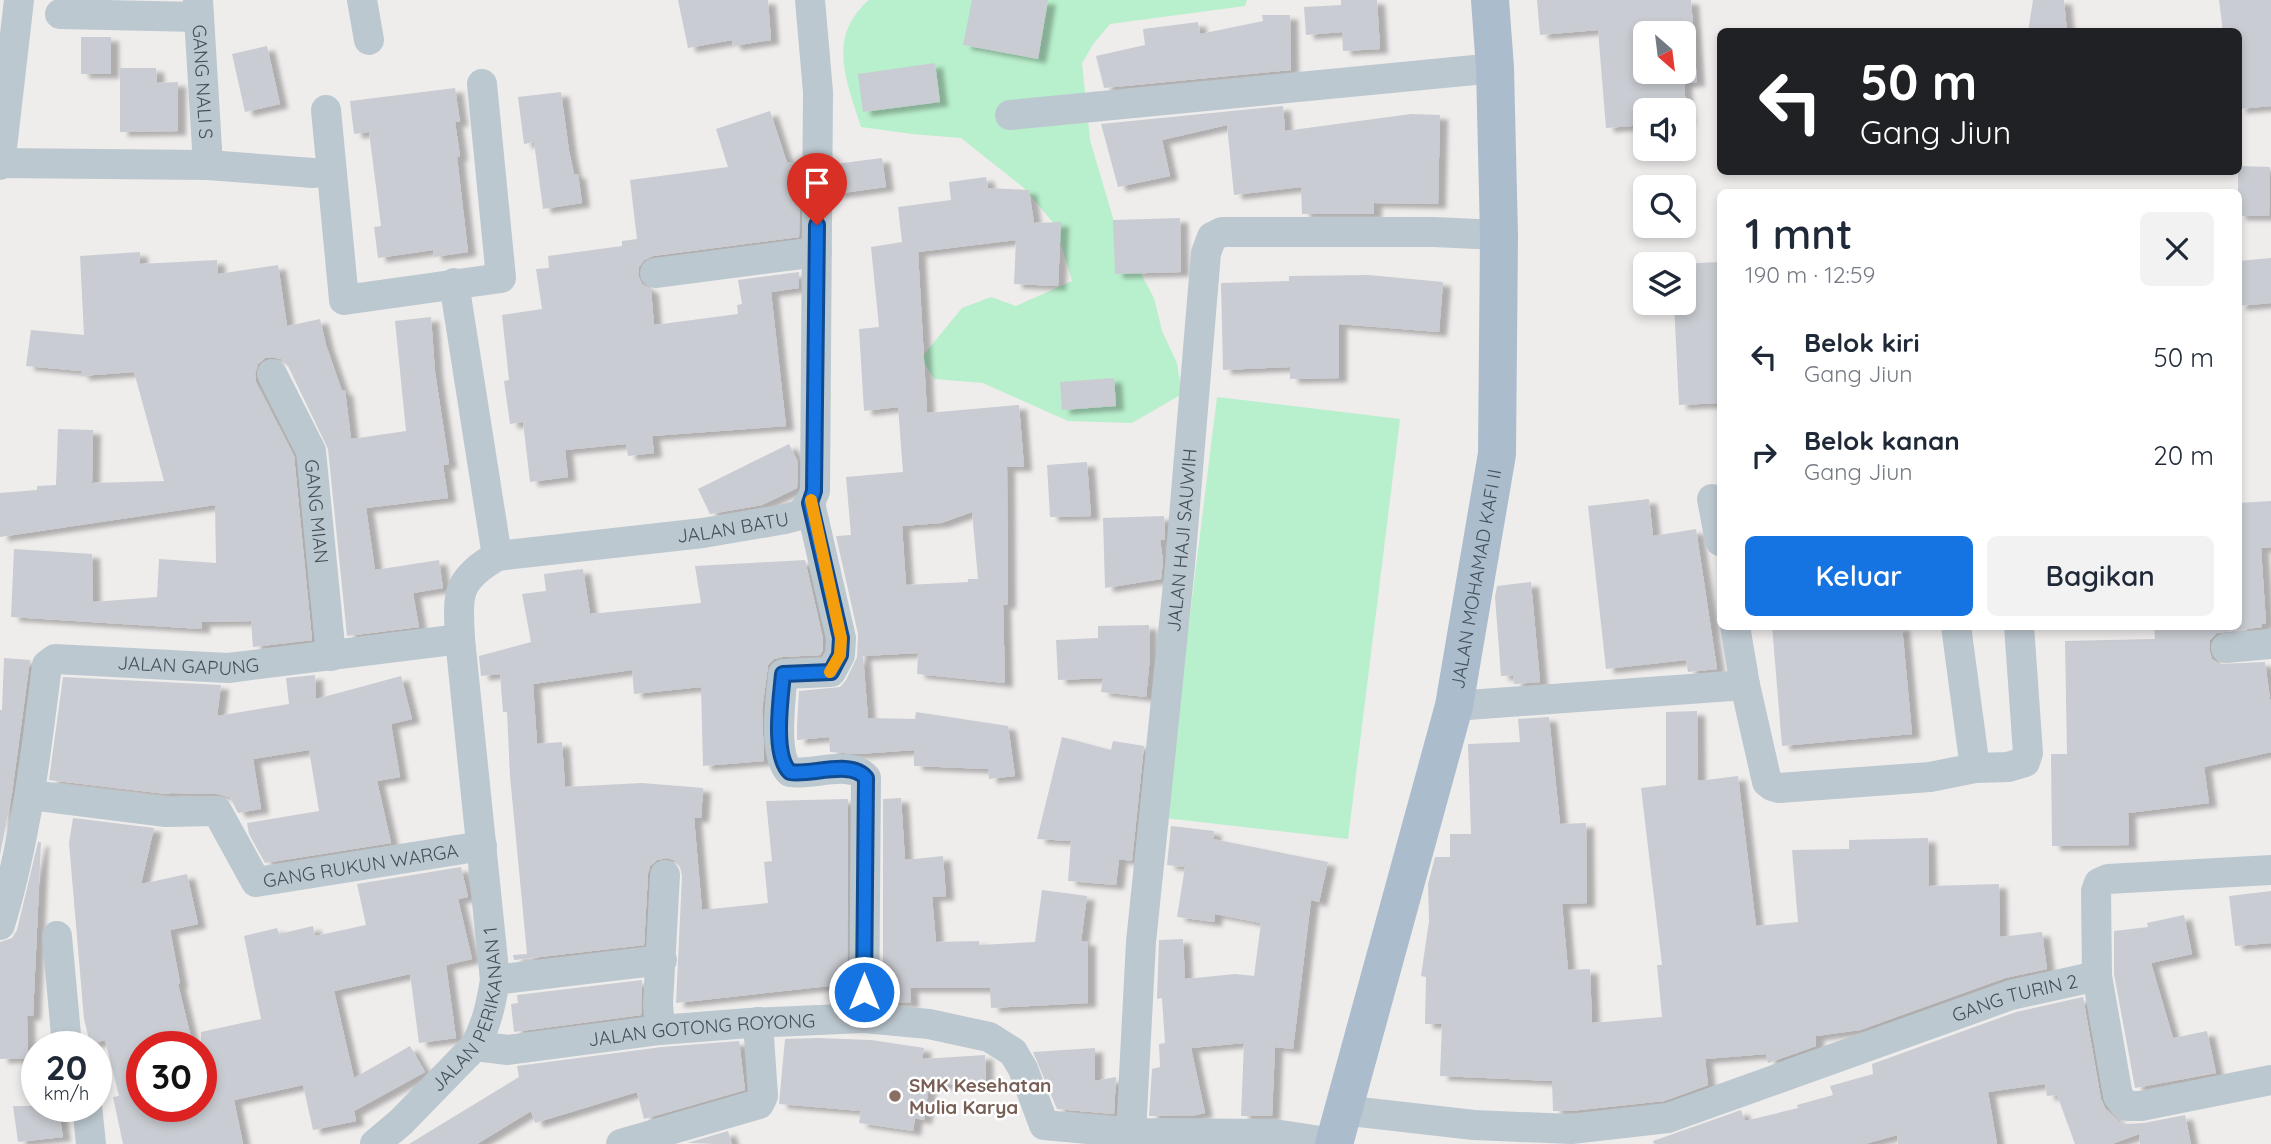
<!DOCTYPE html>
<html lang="id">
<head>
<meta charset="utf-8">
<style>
	body { margin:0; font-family:Quicksand,sans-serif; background:#f2f2f3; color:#1f2937; height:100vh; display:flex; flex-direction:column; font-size:26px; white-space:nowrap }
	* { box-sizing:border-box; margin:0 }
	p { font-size:23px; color:#747a83 }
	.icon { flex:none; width:38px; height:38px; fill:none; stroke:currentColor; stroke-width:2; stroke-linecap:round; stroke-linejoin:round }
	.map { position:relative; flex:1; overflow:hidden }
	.details { position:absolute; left:1717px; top:189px; width:525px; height:441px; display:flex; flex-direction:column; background:#fff; border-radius:10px; box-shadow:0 4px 10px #0003 }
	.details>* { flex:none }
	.hud { position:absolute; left:1717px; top:28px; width:525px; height:147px; border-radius:10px; box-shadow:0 4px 10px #0003; background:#202124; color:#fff; overflow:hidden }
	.needle { width:46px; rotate:152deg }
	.fabs { position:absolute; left:1633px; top:21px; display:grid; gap:14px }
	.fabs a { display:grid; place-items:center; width:63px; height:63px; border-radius:10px; background:#fff; box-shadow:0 4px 10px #0003; font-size:35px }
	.speed { position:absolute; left:21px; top:1031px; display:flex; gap:14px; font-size:35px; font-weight:700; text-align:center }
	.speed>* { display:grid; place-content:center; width:91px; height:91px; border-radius:50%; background:#fff; box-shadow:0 4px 10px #0003; line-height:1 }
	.speed small { font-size:18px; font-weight:400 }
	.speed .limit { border:10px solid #d22; background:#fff; color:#111 }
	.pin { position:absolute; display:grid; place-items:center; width:60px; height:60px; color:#fff; margin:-72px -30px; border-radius:50% 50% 50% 0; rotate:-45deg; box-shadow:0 0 7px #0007 }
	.pin .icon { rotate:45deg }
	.me { position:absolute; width:77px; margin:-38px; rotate:0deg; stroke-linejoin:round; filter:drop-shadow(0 0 5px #0008) }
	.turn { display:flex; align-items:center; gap:24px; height:147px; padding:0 28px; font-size:32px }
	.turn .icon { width:91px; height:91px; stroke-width:2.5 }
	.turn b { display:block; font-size:49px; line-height:60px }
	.round { display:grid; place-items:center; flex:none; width:74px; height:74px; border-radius:10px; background:#f2f2f3 }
	.summary { display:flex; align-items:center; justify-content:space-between; height:119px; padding:0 28px }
	h1 { font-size:42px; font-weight:600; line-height:52px }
	.action { display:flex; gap:14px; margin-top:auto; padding:14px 28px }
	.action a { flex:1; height:80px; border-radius:10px; background:#1574e1; color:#fff; font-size:28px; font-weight:600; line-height:80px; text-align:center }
	.action a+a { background:#f2f2f3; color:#1f2937 }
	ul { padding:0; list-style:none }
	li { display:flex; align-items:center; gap:21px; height:98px; padding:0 28px }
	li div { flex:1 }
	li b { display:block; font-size:26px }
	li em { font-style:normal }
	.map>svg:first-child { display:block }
	.green { fill:#b8efcc }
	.building { fill:#c9ccd2; fill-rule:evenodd; filter:url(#shadow) }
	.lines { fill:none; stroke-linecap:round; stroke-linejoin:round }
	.minor { stroke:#bcc8cf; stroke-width:30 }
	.major { stroke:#abbdcd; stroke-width:38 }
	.route-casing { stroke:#0e4b92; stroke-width:18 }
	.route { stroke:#1574e1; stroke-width:12 }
	.slow { stroke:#f59e0b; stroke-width:12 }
	.education-dot { fill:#8d6e63; stroke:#fff; stroke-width:2.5 }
	.labels { text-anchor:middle; stroke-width:5; stroke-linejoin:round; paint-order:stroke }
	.street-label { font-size:19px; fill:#44505a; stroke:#fff }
	.education-label { font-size:19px; font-weight:bold; fill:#785e54; stroke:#fff; text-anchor:start }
</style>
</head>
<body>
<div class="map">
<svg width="2271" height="1144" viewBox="0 0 2271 1144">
	<defs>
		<filter id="shadow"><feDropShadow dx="8" dy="4.5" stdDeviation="2" flood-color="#0004"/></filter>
	</defs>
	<rect width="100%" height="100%" fill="#efecec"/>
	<!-- green -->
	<path class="green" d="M869,0H1247L1245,6L1110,24L1094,43L1082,63L1090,140L1115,225L1154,298L1162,331L1177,363L1182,394L1132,423L1068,421L983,383L934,379L921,358L962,308L991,297L1016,306L1072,281L1055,225L1024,188L961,138L912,134L861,127C847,82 826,37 869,0Z
		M1217,397L1400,419L1348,839L1165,818Z"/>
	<!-- building -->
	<path class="building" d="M678,0H768L771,40L733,46L732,40L688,48Z
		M972,0H1048L1038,59L963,45Z
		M1341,0H1377L1380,49L1343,51L1342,32L1306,35L1304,7L1341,5Z
		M1537,0H1691L1697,82L1684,83L1687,121L1684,122V110H1645V125L1606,128L1598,30L1540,35ZM1645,33H1684V72H1645Z
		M2033,0H2064L2067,32H2028Z
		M2219,0H2271V106L2238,109V32H2223Z
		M1262,15H1290L1291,70L1104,88L1096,56L1145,45L1143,29L1198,22L1200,34L1263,21Z
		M81,37H111V74H81Z
		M267,46L280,104L245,112L232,54Z
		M935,63L940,102L863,112L858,74Z
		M120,68H156L157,83L178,82V131L120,132Z
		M455,88L460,122H455L460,156L457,157L468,252L434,257L433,250L378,258L374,227L381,226L369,132L354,134L350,101Z
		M561,92L569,151L574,174H578L582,203L543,209L534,142L524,144L518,97Z
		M1283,106L1285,131L1411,114L1440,115L1438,204L1374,203V214H1302L1301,187L1234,195L1227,125L1162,140L1170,176L1118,187L1101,124Z
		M770,111L787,163L800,161L799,237L653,256L644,260L639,267L638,275L642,284L651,290L654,325L738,314L737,305L742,304L738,280L799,272V288L771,292L786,426L652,436L654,453L628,456L626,444L565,450L568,477L530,482L523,422L510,424L504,381L509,380L502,315L542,309L536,269L549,268L548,256L622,246V241L637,239L630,180L728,167L716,129Z
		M882,158L886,187L835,194V164Z
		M2238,166L2270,167L2269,216H2238Z
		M986,177L988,188L1029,190L1034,223L1061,222L1058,286L1014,284L1016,240L918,252L927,413L1019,405L1024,467H1007L1008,604L1003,605L1005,683L917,674L918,653L863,656L868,718L915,719L916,712L1008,726L1015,776L989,779L988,769L914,766V750L859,754L830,752L829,737L797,740V725L799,691L840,687L846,680L857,657L858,634L836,536L851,535L846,477L903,472L898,407L864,411L859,329L879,327L871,247L902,242L898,207L951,200L949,182ZM972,512L978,579H968V582L906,585L902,526L941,523Z
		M1180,218L1181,272L1115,274L1113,220Z
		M140,252V264L217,260L218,274L278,265L287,326L320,319L326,345L342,391L345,390L351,439L406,431L395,321L431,317L435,372L449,464L443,465L448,498L366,508L375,570L439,560L443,588L413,593L419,627L347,636L328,449L288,366L281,359L272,357L265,358L258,364L255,374L256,382L294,456L312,640L253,647L251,621L202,622V629L11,617L14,549L92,554L93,602L157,597L159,559L216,563L215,505L0,537V493L37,490V486L56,485L58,429L93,430L92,483L164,481L134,372L81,376V371L26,366L31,330L84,335L80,256Z
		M2271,258V303L2238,306V261Z
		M1720,262V403L1679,405L1674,303H1684V264H1677Z
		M1368,275L1443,282L1439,332L1339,324V378L1290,379V367L1223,370L1221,283L1289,281V276Z
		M1114,378L1116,406L1062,410L1060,382Z
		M789,444L798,462L797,488L762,505L710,514L698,489Z
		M1087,462L1091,516L1050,517L1047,465Z
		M1649,499L1653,536L1696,529L1717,669L1688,672L1686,660L1606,669L1588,506Z
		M2271,501V547L2261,548L2266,624H2262V627L2217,633L2210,640L2209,649L2212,659L2219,664L2265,662L2271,706V752L2204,767L2209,803L2128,813L2129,845L2052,846L2051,754H2067L2065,641L2155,639L2154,626H2238V503Z
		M1164,516L1165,540H1160L1163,561L1161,579L1105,588L1103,518Z
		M805,560L823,639V650L820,655L782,657L774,659L768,665L762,710L764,761L703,766L701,687L634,694L632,670L533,684L537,744L562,742L565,787L642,783L703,788L701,818H694L702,910L768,903L764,862L772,861L766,801L848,799L847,984L676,1003L682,876L680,867L674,860L667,858L657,860L650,866L648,873L644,945L514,960L513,955L527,954L510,776L507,712H503L500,674L481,676L479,656L531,642L522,594L546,591L544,574L583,569L590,614L701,603L695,566Z
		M1531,582L1540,682L1514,684L1513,675L1501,676L1495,597L1497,586Z
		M1149,625L1150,657L1146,697L1101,692L1103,678L1058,680L1056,640L1098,638V626Z
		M1772,626H1902L1912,734L1782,746Z
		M4,658L30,660L12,793L0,855V710H2Z
		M315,675L316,699L401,676L412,719L391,724L400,777L377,781L391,843L265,863L249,834L247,823L319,811L309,750L253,759L261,809L238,813L230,797L217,794L172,793L167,794L49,780L63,677L221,685L217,716L289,704L286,678Z
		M1697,711L1698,781L1738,776L1756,926L1798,922L1792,850L1849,849V840L1928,838L1929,886L1999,884L2000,937L2042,932L2047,969L2005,978L1860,1030L1816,1036V1046L1768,1063L1766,1054L1705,1059L1708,1085L1664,1101L1570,1111H1553L1552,1081L1440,1076L1442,1024H1425L1426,977L1421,976L1429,921L1428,884L1435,857H1450V834H1471L1468,744L1520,742L1518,719L1549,717L1560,824L1586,823L1587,903L1562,904L1568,970L1590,969L1592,1023L1662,1017L1657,965H1662L1641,788L1666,785V712Z
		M1062,737L1111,750L1113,741L1144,746L1132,861L1119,859L1116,885L1068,881L1071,841L1037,839Z
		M901,798L905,860L943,856L946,896L932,897L936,942L979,941V945L1035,942L1042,890L1087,896L1081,941H1088V1003L991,1008L990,988H910L911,1003L883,1002V799Z
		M73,818L154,828L141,884L187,874L198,924L170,930L180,983L178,984L193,1046H142V1106H201V1032L261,1019L244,936L277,928L279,934L313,926L315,936L366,925L357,884L461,867L468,897L458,899L472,959L446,965L456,1038L419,1043L410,974L334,991L354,1078L410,1046L425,1072L354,1111L356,1121L313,1130L303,1085L234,1100L243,1144H123L113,1097L119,1096L105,1040L90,1044L84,1019L69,843Z
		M1171,826L1214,831L1213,839L1328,862L1319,902L1311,900L1293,1049L1275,1047L1272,1116H1241L1244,1043L1191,1048L1205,1113L1192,1116H1149L1152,1069L1160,1067L1159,1044L1165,1043L1162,998L1157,999L1159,940L1183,939L1185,979L1235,974L1254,976L1261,923L1215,914L1214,922L1177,917L1185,867L1167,865Z
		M38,842H41L33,1016H27L28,1058L0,1059V942L12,938L17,930Z
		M2271,891V943L2235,946L2229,896Z
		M2184,915L2192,954L2151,963L2173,1038L2207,1031L2216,1073L2135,1088L2114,974V931L2148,927L2147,923Z
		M642,980L641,1015L514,1032L511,1004L518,1003L517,995Z
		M2083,997L2101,1099L2105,1108L2119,1122L2127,1124L2144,1123L2185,1115L2191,1144H2140L2139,1134L2112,1144H2075L2057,1095L2047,1096L2045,1084L1988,1092L1997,1144H1898L1897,1135L1865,1144H1654L1653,1141L1741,1110L1745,1121L1798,1108L1797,1105L1833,1095L1830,1086L1873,1074L1872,1064L2016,1012Z
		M817,1038L871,1040L924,1048L922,1059L985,1055L986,1082L929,1086L924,1120L915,1118L913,1131L859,1123L861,1111L779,1104L785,1039Z
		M739,1041L745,1090L644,1119L637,1092L535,1123L531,1111L477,1144H409L519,1077L517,1066L662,1047Z
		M1095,1048V1081L1116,1077L1114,1114L1057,1109L1033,1052Z
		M13,1106H58L63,1137L18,1142Z
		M728,1131L732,1144L687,1143Z"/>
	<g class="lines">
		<!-- minor -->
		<g class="minor">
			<path id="s1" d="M198,0L208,165"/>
			<path d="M362,0L369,40"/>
			<path d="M60,14L198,17"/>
			<path d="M326,110L344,300L501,278L482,84"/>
			<path d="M1010,115L1495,68"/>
			<path d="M0,163L208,165L313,173"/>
			<path d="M0,165L19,0"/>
			<path d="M655,273L817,252"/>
			<path d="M454,283L497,556"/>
			<path id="s2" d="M272,374L311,451L331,656"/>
			<path d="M1712,499L1720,541"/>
			<path d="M810,503L841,638L840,655L831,672L783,674C781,697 772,755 790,772C811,776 851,759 866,778L864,1018"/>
			<path d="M1735,626L1745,685L1767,782L1772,786L1779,788L1930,777L1975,768L1956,626"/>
			<path d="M2226,648L2271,644"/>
			<path d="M1454,706L1745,685"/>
			<path d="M1975,768L2008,767L2025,762L2028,753L2019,626"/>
			<path id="s3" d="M31,795L166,812L217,811L256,882L482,846"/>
			<path id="s4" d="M0,925C26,839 36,754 47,665L55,659L228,668L460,639"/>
			<path d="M57,936L67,1046"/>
			<path d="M2097,976L2096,891L2099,883L2108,879L2271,870"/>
			<path d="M495,980L662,960"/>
			<path d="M660,1030L658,1004L665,875"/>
			<path id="s5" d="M475,1046L508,1050L660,1030L749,1023L864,1018L929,1024L989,1037L1013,1052L1023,1069L1044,1125L1131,1133L1274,1134L1334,1143"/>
			<path d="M87,1106L91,1144"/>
			<path id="s6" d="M1342,1110L1474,1125L1571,1129L1668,1118L2011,995L2097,976L2118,1096L2127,1106H2141L2271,1080"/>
			<path id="s7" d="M1131,1133L1141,942L1180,565L1206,253L1212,237L1222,232H1434L1499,235"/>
			<path id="s8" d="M375,1144L401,1122L475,1046C487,1024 491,1004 495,980L460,639C458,594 455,581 497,556L703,533L785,519L800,515L810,503L815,491L818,92L810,0"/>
			<path d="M621,1144L759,1104L763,1096L758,1022"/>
		</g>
		<!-- major -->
		<path class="major" id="s9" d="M1334,1144L1454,706L1497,454L1499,235L1495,68L1490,0"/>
	</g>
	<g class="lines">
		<defs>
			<path id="route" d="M817,225L814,491L810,503L841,638L840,655L831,672L783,674C781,696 772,756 790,772C810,776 851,759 866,778L864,992"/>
		</defs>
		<!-- route casing -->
		<use href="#route" class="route-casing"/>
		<!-- route -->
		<use href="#route" class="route"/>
		<!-- slow -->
		<path class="slow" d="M811,500L841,638L840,655L830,672"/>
	</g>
	<!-- markers -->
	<circle class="education-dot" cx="895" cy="1096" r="7"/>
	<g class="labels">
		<!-- street labels -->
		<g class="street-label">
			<text dy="7" stroke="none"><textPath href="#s1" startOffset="82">GANG NALI S</textPath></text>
			<text dy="7" stroke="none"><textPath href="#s2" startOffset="147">GANG MIAN</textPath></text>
			<text dy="7" stroke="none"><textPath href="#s8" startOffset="889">JALAN BATU</textPath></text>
			<text dy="7" stroke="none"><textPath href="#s7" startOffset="595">JALAN HAJI SAUWIH</textPath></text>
			<text dy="7" stroke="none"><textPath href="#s9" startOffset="583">JALAN MOHAMAD KAFI II</textPath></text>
			<text dy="7" stroke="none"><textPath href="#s4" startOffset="408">JALAN GAPUNG</textPath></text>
			<text dy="7" stroke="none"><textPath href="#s3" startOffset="374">GANG RUKUN WARGA</textPath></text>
			<text dy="7" stroke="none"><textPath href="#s6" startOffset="695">GANG TURIN 2</textPath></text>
			<text dy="7" stroke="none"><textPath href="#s8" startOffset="172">JALAN PERIKANAN 1</textPath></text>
			<text dy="7" stroke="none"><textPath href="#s5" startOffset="228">JALAN GOTONG ROYONG</textPath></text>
		</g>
		<!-- education labels -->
		<g class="education-label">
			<text x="909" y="1092">SMK Kesehatan<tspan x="909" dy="22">Mulia Karya</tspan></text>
		</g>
	</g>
</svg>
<div class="fabs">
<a><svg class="needle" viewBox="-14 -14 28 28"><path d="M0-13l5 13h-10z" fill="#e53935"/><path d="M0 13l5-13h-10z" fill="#747a83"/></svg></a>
<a><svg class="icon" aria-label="sound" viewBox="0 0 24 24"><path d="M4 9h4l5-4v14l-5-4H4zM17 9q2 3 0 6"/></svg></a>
<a><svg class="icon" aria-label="search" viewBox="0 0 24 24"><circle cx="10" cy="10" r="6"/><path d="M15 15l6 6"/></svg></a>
<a><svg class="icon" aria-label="layers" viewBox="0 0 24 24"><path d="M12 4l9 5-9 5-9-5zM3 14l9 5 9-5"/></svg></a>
</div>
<div class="speed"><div>20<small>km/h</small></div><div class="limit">30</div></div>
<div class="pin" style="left:817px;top:225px;background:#d93025"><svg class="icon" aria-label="arrive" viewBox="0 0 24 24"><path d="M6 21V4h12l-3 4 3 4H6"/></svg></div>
<svg class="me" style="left:864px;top:992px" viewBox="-20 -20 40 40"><circle r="17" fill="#1574e1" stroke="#fff" stroke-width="3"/><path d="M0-11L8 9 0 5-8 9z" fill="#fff"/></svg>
<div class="hud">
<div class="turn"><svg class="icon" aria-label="left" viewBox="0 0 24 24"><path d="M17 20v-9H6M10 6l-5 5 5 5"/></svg><div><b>50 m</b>Gang Jiun</div></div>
</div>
<section class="details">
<div class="summary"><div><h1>1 mnt</h1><p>190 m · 12:59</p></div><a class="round"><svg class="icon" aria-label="close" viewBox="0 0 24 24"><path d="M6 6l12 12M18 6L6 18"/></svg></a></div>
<ul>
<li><svg class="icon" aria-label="left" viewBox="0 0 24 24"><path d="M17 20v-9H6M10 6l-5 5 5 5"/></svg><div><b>Belok kiri</b><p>Gang Jiun</p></div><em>50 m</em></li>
<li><svg class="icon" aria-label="right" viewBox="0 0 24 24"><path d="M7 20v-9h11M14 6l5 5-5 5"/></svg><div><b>Belok kanan</b><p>Gang Jiun</p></div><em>20 m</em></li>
</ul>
<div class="action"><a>Keluar</a><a>Bagikan</a></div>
</section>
</div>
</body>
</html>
